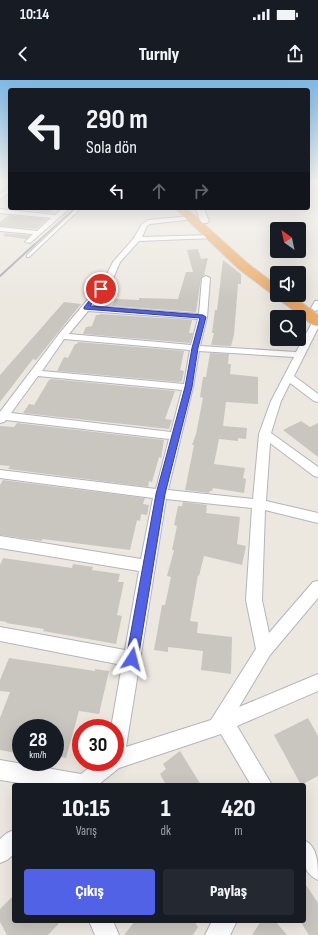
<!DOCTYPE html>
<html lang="tr">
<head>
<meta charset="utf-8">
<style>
	body { margin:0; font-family:"Sofia Sans Condensed",sans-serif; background:#242831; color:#f1f3f6; height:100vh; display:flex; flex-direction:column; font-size:15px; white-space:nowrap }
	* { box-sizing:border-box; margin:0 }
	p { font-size:13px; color:#9ea1a6 }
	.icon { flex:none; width:22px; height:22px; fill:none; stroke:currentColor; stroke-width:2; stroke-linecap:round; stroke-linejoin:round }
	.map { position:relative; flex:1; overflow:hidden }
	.drawer { position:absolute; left:12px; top:703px; width:294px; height:140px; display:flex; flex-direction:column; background:#171b24; border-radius:4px; box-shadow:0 4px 16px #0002 }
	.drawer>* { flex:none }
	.top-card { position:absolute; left:8px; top:8px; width:302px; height:122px; border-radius:4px; box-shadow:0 4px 16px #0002; background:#171b24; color:#f1f3f6; overflow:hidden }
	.needle { width:26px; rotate:327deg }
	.fabs { position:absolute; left:270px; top:142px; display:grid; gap:8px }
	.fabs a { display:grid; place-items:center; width:36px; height:36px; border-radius:4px; background:#171b24; box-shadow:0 4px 16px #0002; font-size:20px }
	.speed { position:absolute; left:12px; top:639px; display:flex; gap:8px; font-size:20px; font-weight:700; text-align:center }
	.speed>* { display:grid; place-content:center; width:52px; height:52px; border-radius:50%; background:#171b24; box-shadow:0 4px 16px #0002; line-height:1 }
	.speed small { font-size:10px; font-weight:400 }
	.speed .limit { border:6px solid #d22; background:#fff; color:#111 }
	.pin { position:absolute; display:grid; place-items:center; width:34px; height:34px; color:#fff; margin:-17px; border:2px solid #fff; border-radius:50%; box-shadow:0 1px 4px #0007 }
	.me { position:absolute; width:44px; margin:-22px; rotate:9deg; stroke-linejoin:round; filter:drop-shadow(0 0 3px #0008) }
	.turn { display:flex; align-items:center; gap:14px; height:84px; padding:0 12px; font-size:18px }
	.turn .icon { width:52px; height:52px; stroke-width:2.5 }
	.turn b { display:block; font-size:28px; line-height:34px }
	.lanes { display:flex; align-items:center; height:38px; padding:0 12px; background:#0003; justify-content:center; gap:20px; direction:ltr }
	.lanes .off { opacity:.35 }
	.eta { display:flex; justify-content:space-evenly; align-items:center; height:68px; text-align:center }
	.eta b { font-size:24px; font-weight:800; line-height:28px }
	.cta { display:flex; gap:8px; margin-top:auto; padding:8px 12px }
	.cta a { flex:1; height:46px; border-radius:4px; background:#5262e7; color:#fff; font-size:16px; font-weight:800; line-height:46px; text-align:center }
	.cta a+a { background:#242831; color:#f1f3f6 }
	.status { display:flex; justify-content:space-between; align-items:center; height:28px; padding:0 20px; background:#171b24; direction:ltr }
	.status svg { height:11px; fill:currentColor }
	header { display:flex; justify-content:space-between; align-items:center; height:52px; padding:0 12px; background:#171b24; font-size:18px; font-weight:800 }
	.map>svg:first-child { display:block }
	.building { fill:#c8c6be }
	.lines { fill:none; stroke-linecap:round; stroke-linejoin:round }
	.lane-casing { stroke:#b3b5be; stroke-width:2 }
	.street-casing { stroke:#b3b5be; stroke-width:2 }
	.secondary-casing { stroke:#b3b5be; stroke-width:2 }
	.highway-casing { stroke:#c8c8c8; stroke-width:2 }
	.lane { fill:#fff; fill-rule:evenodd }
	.street { fill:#fff; fill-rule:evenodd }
	.secondary { fill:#fff; fill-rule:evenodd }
	.highway { fill:#edad6a; fill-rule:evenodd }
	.rail-far1 { stroke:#a3a4b4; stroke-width:1.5 }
	.rail { stroke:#a3a4b4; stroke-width:2 }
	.route { fill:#5262e7; stroke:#354096 }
</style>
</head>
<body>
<div class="status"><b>10:14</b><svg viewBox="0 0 49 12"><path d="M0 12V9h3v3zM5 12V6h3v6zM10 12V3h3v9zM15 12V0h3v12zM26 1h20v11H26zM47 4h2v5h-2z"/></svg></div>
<header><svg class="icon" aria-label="back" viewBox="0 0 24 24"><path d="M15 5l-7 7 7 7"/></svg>Turnly<svg class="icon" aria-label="share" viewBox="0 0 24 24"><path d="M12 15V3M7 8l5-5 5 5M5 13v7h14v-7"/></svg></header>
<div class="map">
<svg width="318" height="855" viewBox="0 0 318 855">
	<rect width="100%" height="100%" fill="#ece8e0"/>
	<!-- building -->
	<path class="building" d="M20,128H56L51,132H56L55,133L18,129Z
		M9,135L48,139L36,149L0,146V142Z
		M0,153L30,155L26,159L3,156L6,153Z
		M198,169L201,179L208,178L204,195L201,198L196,232L112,226L116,219L139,220V218L178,219L186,192H193L187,170Z
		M223,180L241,194V204H238L234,255L231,266L211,265L214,253H212L215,230H217Z
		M64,222L81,224L36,280L33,279L0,322V295Z
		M100,234L192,240L189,253H193L190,263L83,254L86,247L92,246L96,235H99Z
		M78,262L184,271L180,290L184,291L182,301L179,302L57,291L64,277L68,278L75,264H77Z
		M210,273L229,274L228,284H231L230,294L258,297V324L226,322L223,346L247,348L246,359L238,358V361L219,359L214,384L245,388L243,398L246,399L244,413L213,408L212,411H210L209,413L185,410L194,365H192L196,354L203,318L200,317L203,297H206Z
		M52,299L175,311L165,339L172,340L169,349L23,333L29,324L34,325L49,300Z
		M301,341L310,347L318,343V377L283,350Z
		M17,343L164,360L161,378L159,377L152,402L149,401L148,407L8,389L10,386L0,385V346L14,347Z
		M3,400L145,418L143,424L149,425L147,435L141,434L140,441L137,440L130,470L42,459V461L0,455V405Z
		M183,422L207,425L206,433L240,437L237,464L246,466L242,485L204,476L199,496L198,495L190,541L198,542L197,553L232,557L231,594L201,590L203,571L168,567V572L154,570L162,525H165L171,497L167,496L174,470H172L177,446L174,445L178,426H182Z
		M3,478L72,488L73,484L93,487L92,490L120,494L118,502H124L117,535L122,536L116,564L43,551L44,549L6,543L7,542L0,541V485Z
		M9,578L95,591V589L109,591L99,634L79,631L66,678L55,676V648H21V674L0,670V638L10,612L0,611V600Z
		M308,638L318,656V696L301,705L274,655Z
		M180,671L201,705H166L160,694L166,689L163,684Z
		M304,802L318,823V855H309L300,841H304Z
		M14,815V841H61L48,855H7L0,842V829Z
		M135,841H194L198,847L193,855H124Z
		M261,841H275L287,855H252Z"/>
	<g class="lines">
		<defs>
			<path id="lane" d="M77,128H81L29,177H27V175Z"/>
			<path id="street" d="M10,107V112L0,119V114Z
				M63,128H70L30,163L25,162L33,154L0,151V147L37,151L51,138L0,133V129L55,135Z
				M192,136L194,137V139L150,144L147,146L142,157L211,155L214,157L213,158L139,161L120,182L112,201L92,226L199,234L202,198L206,196L210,198L207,237L200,266L296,272L313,241L318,239V248L294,296L318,314V322L314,321L290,303L281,321L271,353L318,387V397L314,396L270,363L266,421L318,433V443L265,430L262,520L269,553L313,502L318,501V518L270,575L239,627L318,594V611L237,646L272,705H251L221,654L119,688L98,705H32L0,700V680L81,694L96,682H115V648H111L122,585L0,561V547L125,570L139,491L0,468V456L141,479L153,418L0,398V390L156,409L169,359L6,340L4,342L0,343V332L59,254L104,200L113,182L134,158L142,144L148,140ZM88,231L198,239L191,265L69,254ZM64,259L190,270L184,304L42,291ZM199,271L294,277L271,321L259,354L253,419L168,410L193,307ZM38,296L182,310L171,352L11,333ZM166,419L252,428L246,520L256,569L211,640L126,667Z
				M315,221H318V230L315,231L311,228Z
				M14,750V774L7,780L0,783V759L7,753Z
				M304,760C318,767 318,783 318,800C300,792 304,776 304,760Z
				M89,841H113L119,855H95Z
				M212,841H237L230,855H205Z"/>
			<path id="secondary" d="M194,128L204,129L209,141L207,143H201L197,132Z"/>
			<path id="highway" d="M175,128H186L247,183L277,206V215H291L318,235V246L313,245L239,189Z"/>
		</defs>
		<!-- lane casing -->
		<use href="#lane" class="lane-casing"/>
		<!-- street casing -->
		<use href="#street" class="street-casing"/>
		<!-- secondary casing -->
		<use href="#secondary" class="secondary-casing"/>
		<!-- highway casing -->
		<use href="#highway" class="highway-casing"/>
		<!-- lane -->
		<use href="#lane" class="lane"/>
		<!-- street -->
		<use href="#street" class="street"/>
		<!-- secondary -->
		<use href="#secondary" class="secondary"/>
		<!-- highway -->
		<use href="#highway" class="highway"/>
		<!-- rail-far1 -->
		<path class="rail-far1" d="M34,165L75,128"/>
		<!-- rail -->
		<path class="rail" d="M0,196L35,164"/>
	</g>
	<!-- sky -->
	<linearGradient id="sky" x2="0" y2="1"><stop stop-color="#7eb9e6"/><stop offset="0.46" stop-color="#f6f5f1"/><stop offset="1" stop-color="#f6f5f1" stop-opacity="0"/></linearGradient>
	<rect width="318" height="221" fill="url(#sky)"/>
	<!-- route -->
	<path class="route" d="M101,207L104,209L90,226L203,235L206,237L198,268L192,307L165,414L138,579L136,583L132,585L128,583L126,579L156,414L185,307L192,268L200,238L84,229V227Z"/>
</svg>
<div class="fabs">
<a><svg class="needle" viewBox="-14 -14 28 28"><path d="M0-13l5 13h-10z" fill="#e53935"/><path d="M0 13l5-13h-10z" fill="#9ea1a6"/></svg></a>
<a><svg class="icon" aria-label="sound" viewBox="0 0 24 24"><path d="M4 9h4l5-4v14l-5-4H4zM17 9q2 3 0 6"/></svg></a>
<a><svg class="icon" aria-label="search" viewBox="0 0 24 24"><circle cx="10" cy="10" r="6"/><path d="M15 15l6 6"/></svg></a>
</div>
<div class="speed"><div>28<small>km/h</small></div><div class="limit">30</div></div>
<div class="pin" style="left:101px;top:209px;background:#d93025"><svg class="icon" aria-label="arrive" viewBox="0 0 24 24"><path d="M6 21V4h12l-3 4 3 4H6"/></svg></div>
<svg class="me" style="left:132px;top:579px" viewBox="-20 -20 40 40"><path d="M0-17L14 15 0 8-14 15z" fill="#5262e7" stroke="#fff" stroke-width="4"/></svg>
<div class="top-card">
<div class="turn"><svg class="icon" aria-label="left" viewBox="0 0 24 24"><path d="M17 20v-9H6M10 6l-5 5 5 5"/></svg><div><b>290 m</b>Sola dön</div></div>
<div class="lanes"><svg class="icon" aria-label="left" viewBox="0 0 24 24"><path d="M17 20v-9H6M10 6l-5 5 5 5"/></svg><svg class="icon off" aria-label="ahead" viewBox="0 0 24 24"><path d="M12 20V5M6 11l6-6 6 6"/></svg><svg class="icon off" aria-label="right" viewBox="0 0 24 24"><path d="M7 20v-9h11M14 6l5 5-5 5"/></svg></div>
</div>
<section class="drawer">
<div class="eta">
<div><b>10:15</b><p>Varış</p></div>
<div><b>1</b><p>dk</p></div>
<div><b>420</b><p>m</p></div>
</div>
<div class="cta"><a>Çıkış</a><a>Paylaş</a></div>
</section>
</div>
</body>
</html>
